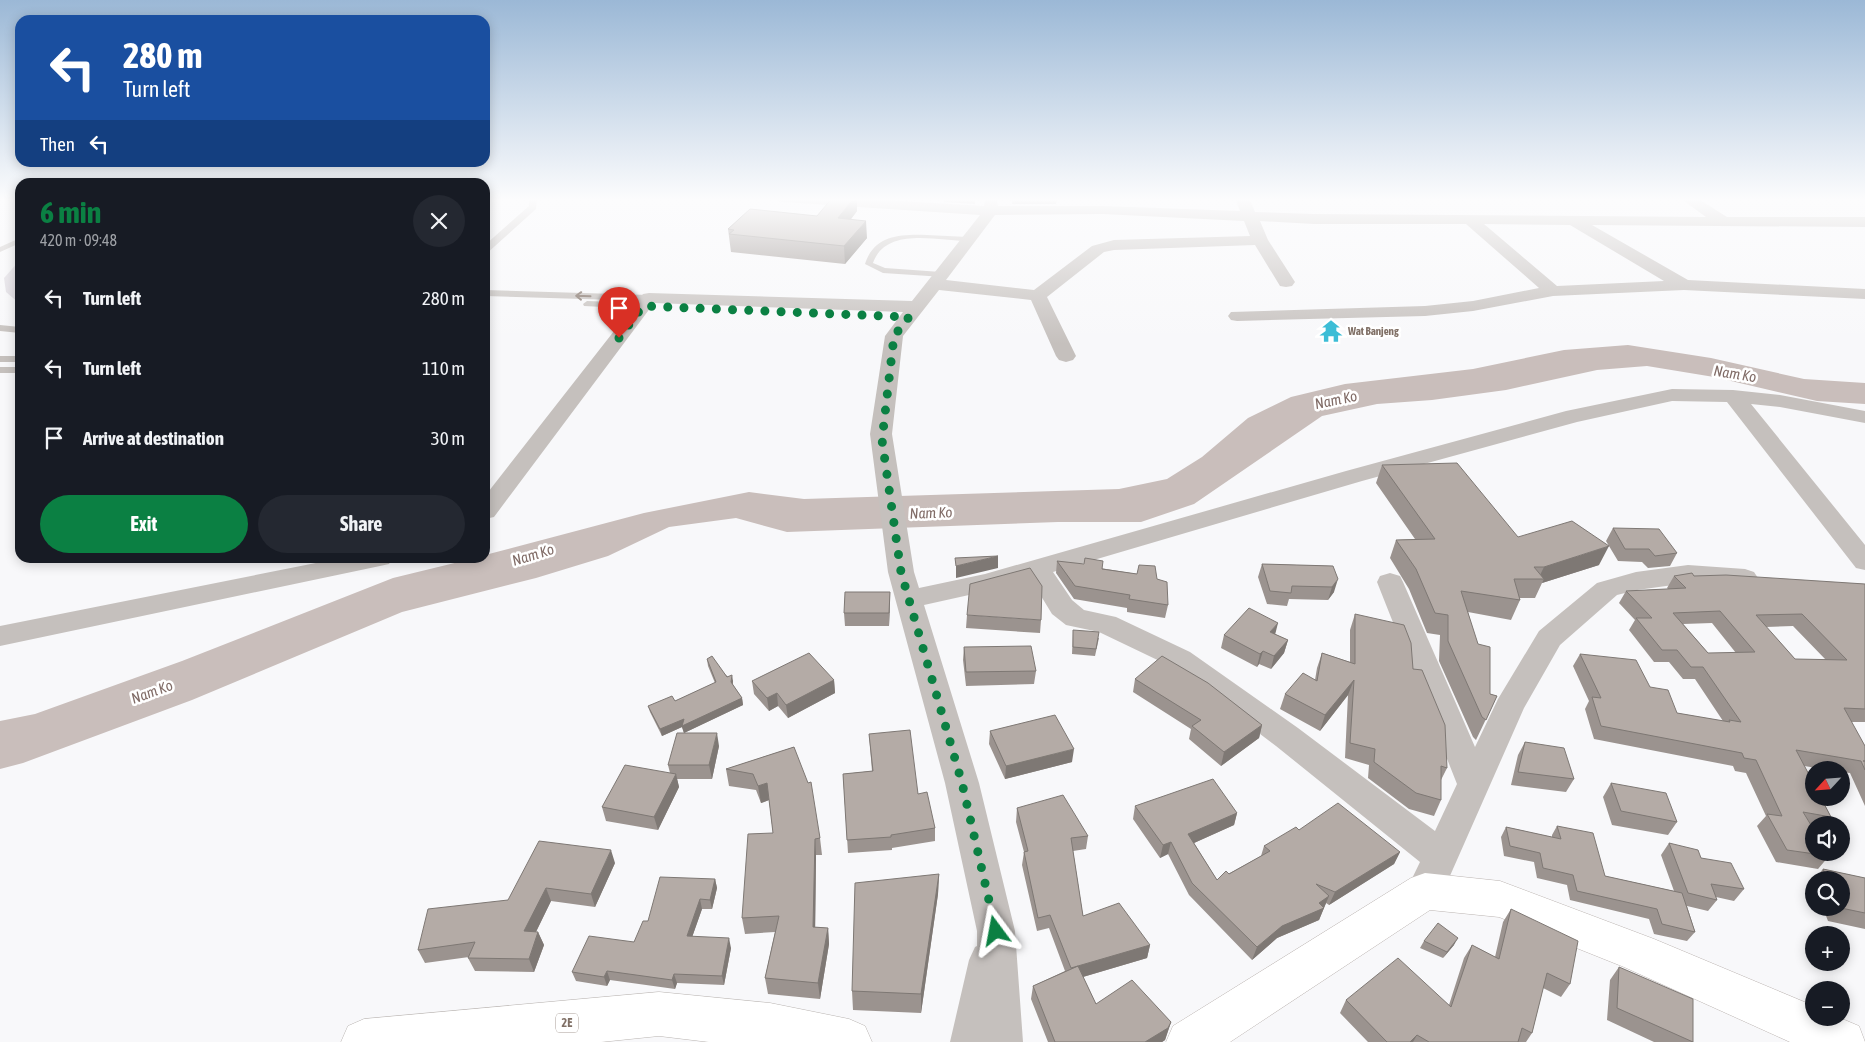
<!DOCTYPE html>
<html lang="en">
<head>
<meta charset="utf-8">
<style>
	body { margin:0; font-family:"Asap Condensed",sans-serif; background:#242831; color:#f1f3f6; height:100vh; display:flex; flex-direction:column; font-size:19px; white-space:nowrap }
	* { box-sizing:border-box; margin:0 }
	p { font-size:16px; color:#9ea1a6 }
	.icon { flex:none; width:28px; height:28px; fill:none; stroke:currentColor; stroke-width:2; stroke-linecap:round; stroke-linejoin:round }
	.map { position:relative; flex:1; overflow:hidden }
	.sheet { position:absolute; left:15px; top:178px; width:475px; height:385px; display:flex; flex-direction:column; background:#171b24; border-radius:15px; box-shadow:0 2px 12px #0003 }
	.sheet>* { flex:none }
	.hud { position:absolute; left:15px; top:15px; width:475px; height:152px; border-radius:15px; box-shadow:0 2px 12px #0003; background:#1a4fa0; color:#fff; overflow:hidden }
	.needle { width:32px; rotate:244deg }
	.controls { position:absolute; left:1805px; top:761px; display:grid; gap:10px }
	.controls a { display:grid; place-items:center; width:45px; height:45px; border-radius:50%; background:#171b24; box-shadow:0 2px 12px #0003; font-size:25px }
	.pin { position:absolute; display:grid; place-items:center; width:42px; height:42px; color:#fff; margin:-51px -21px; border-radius:50% 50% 50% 0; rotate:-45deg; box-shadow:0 0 5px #0007 }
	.pin .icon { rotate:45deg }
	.me { position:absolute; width:55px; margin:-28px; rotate:347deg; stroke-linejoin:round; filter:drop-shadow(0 0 4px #0008) }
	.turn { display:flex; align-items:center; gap:18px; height:105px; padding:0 25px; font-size:22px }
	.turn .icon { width:65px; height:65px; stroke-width:2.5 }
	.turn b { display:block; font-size:35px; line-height:42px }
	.then { display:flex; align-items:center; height:48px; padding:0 25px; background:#0003; gap:10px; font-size:19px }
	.round { display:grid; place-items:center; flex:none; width:52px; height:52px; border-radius:26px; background:#242831 }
	.headline { display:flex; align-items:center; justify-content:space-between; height:85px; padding:0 25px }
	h1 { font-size:30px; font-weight:700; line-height:38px; color:#0b8043 }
	.cta { display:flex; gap:10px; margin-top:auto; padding:10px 25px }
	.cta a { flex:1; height:58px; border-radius:30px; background:#0b8043; color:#fff; font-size:20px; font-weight:700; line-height:58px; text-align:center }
	.cta a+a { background:#242831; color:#f1f3f6 }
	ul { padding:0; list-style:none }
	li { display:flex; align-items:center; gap:15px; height:70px; padding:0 25px }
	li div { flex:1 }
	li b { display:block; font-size:19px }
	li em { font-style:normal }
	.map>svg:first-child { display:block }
	.green { fill:#ddd9e0 }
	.water { fill:#c9bebb }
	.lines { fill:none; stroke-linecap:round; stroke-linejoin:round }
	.secondary-casing { stroke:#bcb5b2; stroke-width:1 }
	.highway-casing { stroke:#b9b4b1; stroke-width:1 }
	.lane { fill:#c5c0bd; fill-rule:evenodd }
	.street { fill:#c5c0bd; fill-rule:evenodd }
	.secondary { fill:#fff; fill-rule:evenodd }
	.highway { fill:#fff; fill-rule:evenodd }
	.wall { fill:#9b938f; fill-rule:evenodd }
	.shaded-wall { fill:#7e7874 }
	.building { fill:#b4aba6; stroke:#7e7874; fill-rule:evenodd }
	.oneway { stroke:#807066 }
	.route { stroke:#0b8043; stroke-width:9; stroke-dasharray:0 16.2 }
	.labels { text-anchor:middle; stroke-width:5; stroke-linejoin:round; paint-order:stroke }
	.far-poi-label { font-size:11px; font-weight:bold; fill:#807066; stroke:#fff; text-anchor:start }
	.shield { fill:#fff; stroke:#a69b94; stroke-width:1 }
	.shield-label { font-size:12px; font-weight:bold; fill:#807066 }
	.water-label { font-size:15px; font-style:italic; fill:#816c67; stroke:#fff }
</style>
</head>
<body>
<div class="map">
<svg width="1865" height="1042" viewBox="0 0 1865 1042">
	<rect width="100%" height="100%" fill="#f8f8fa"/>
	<!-- green -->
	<path class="green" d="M20,260V304L6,292L4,278Z"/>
	<!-- water -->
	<path class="water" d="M1628,345L1711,358L1804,379L1865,383V404L1817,401L1714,377L1647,366L1597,370L1506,390L1432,400L1377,404L1322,416L1194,504L1141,522H1058L787,532L736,518L669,527L608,556L536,578L402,612L192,700L23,763L0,769V721L35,714L182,661L393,578L475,558H485V555L644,513L749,492L804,499L1119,489L1167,479L1202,457L1248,418L1291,397L1345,384L1473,369L1564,350Z"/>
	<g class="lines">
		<defs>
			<path id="secondary" d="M1425,873L1500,881L1654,939L1814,1006V1018H1840L1859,1026L1865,1042H1790L1624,967L1499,917L1430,910L1230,1042H1166L1173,1026L1411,878Z"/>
			<path id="highway" d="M659,992L770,1003L849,1019L865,1026L872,1042H709L659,1036L601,1042H341L348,1026L364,1019Z"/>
		</defs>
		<!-- secondary casing -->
		<use href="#secondary" class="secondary-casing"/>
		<!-- highway casing -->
		<use href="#highway" class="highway-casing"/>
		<!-- lane -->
		<path class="lane" d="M529,198H537L536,209L485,255V245L529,206Z
			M927,235L968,237L972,239L968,241C938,241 886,226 873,263L885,268L941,272L945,275L944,277L883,273L865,264C874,235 901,234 927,235Z
			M20,238V243L0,252V247Z
			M485,290L649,295L653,298L649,301L485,296Z
			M587,301L643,303L647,306L643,309L584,306L583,304Z
			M0,325L20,327V333L0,331Z
			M0,356H20V362H0Z
			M0,367H20V373H0Z"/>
		<!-- street -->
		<path class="street" d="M776,198H853L984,206L985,198H997L998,206H1103L1240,211L1235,198H1249L1255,212L1314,214L1706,217L1680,198H1697L1727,217H1865V227L1592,225L1688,280L1865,289V299L1684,290L1553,296L1473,311L1425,316L1237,321L1231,320L1228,316L1231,312L1425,306L1473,301L1539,288L1466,224H1314L1260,221L1268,240L1295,282L1292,286L1286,287L1280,286L1255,245L1114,250L1104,252L1047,297L1076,356L1073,360L1066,362L1059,360L1056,356L1031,300L939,290L903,336L892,434L914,572L919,588L985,574L1346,471L1566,411L1672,389L1733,390L1780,395L1865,411V423L1780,407L1751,404L1865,545V570L1856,568L1727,402L1672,401L1577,422L1362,481L1053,572L1072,600L1084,610L1116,617L1190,652L1298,728L1435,831L1457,784L1377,582L1380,576L1390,573L1400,576L1403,582L1475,747L1498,699L1539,631L1597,583L1636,572L1688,565L1745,569L1754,572L1758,578L1754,584L1745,587L1688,583L1637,590L1617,595L1560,645L1524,708L1438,903L1425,908L1412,903L1406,891L1420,862L1276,746L1170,666L1099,632L1066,625L1052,614L1030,578L987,591L924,605L979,783L1015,931L1023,1042H950L969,960L975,947L977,946V931L945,783L888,572L870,434L885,336L903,312L654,303L494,517L485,519V496L643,294L649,293L912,301L980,215L783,202L778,201ZM1103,214L1244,221L1250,236L1114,240L1092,246L1034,290L946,280L995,215ZM1484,224L1570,225L1664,281L1557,286Z
			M341,558H393L389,564L380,566L0,646V626Z"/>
		<!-- secondary -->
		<use href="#secondary" class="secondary"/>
		<!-- highway -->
		<use href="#highway" class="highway"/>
	</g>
	<!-- wall -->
	<path class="wall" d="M944,198H975V204L944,202Z
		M1013,198H1057L1056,204H1012Z
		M857,211L851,219L867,238L845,264L731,252L728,229L817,216Z
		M1382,465L1518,537L1599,565L1542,583L1535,598H1519L1520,600L1511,620L1468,612L1490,694L1497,696L1476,740L1473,737L1439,661L1440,635L1427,633L1409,589L1390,558L1396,540L1415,539L1376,483Z
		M1613,528L1677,553L1670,566L1648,568L1642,562L1618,561L1606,541Z
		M1057,561L1137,574L1157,579L1168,605L1165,618L1127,612V608L1074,599L1056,573Z
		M1262,564L1333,566L1334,592L1328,600L1289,599L1287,606L1267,604L1258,577Z
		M1674,576L1865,584V722H1851L1865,746V806L1850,773L1841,772V770H1830L1804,766L1831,817L1824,825H1814V828H1813L1829,856L1818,869L1776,862L1757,826L1766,816L1746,773L1735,771L1733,766L1594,739L1585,709L1589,701L1573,666L1580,654L1650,687L1677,713L1723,721L1695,679H1683L1669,662H1654L1629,630L1635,620L1619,603L1626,591L1668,589L1667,588ZM1712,623L1736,653H1708L1683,624ZM1793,626L1826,660L1795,659L1766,627Z
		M890,592L889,626H845L844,613Z
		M1355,614L1413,669L1447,768L1441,780V800L1434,816L1409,809L1368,778L1369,765L1345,758L1348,695L1320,731L1280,709L1285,694L1315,680L1317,668L1322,653L1350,662V630Z
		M967,615L1041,620L1040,633L966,628Z
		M1073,630L1099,638L1095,656L1072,654Z
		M1275,634L1288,640L1284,653L1271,669L1259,664L1257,667L1221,648L1224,635Z
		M964,647L1036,671L1034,684L966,686L963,660Z
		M707,659L733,681V685L742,698L743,705L684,733L682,727L662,736L650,712L648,706L675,701L715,683L708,666Z
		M1135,679L1262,725L1259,738L1221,766L1189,739L1191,729L1133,692Z
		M834,680L835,693L788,718L778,706L769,711L754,694L752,681Z
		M990,731L1072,762L1005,779L989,744Z
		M869,734L918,794L935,828V841L892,848V850L848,853L843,774L872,771Z
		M1525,742L1574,779L1566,792L1511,785L1518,755Z
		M719,746L712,779H677L679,787L658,830L606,821L602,807L670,773L668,765Z
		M794,747L820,838L822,855H816L815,927L828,928L829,944L820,999L768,994L765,978L775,932L745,934L742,918L773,833L769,800L761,803L756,790L729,786L726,769Z
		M1611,783L1677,822L1668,835L1612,825L1603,797Z
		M1135,806L1237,813L1234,825L1194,843L1217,880L1261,856L1264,846L1299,830L1400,852L1394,864L1329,905L1326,903L1319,920L1277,938L1252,960L1189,895L1168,854L1160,858L1133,819Z
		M1017,808L1088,836L1086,849L1073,851L1083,916L1150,945L1147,958L1083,977L1096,1004L1171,1022L1165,1040L1162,1042H1048L1031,999L1033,986L1065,971L1049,928L1037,931L1022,865L1024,852L1016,822Z
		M1557,826L1605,876L1674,891L1661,855L1669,843L1701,858L1744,889L1734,901L1716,897L1717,900L1708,911L1687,906L1695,932L1687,941L1654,934L1649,919L1570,900L1567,885L1537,878L1534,862L1504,856L1501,837L1506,827L1552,837V835Z
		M615,863L595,907L551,901L536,932H538L544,945L534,972L475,971L468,958L469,957L425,963L418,950L508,900Z
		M1823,869L1865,878V929L1828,921L1823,908H1841V880H1814Z
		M939,874L938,894L921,1013L853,1010L852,991Z
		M715,879L717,888L712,909H702L692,937L731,948L724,985L677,983L675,989L610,980L607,986L576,981L572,972L634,942L648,921Z
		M1511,909L1570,984L1561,997L1543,988L1532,1033L1526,1042H1368L1340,1013L1346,1000L1449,1005L1464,958L1472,945L1495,957L1503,922Z
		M1424,941L1454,945L1443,958L1420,948Z
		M1619,967L1693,1042H1654L1607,1020L1610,980Z"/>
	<!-- shaded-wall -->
	<path class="shaded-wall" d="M854,198H857V211L839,235L838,218Z
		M866,221L867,238L845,264L844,246Z
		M1609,546L1599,565L1542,583L1544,579H1538L1544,567Z
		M998,556V568L956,578V566Z
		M1338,579L1334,592L1328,600L1332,587Z
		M890,592V604L889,626V613Z
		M1278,623L1275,635L1270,632Z
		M1288,640L1284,653L1271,669L1274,656Z
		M1263,651L1259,664L1257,667L1260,654Z
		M732,675L733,681L732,688L731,682Z
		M834,680L835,693L788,718L786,705Z
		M1354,680L1348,695L1320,731L1325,715Z
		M777,693L778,706L769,711L767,698Z
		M742,698L743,705L684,733L682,727L662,736L660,729L684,719Z
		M1262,725L1259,738L1221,766L1224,752Z
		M717,733L719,746L712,779L709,765Z
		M1074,749L1072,762L1005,779L1006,766Z
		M676,774L679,787L658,830L654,817Z
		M767,783L769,800L761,803L758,786Z
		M1237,813L1234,825L1185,847L1188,834Z
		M815,839L816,855L815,943L813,927Z
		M1171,842L1168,854L1160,858L1163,845Z
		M611,850L615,863L595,907L591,894Z
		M1400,852L1394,864L1329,905L1335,892Z
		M939,874L938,894L921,1013V994Z
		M715,879L717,888L712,909L710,900Z
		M546,888L551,901L530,944L524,931Z
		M1329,896L1319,920L1277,938L1252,960L1257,947L1282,926Z
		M700,899L702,909L689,946L687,936Z
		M828,928L829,944L820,999L818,983Z
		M538,932L544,945L534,972L529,959Z
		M729,938L731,948L724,985L722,976Z
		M1458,938L1454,945L1443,958L1447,952Z
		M1150,945L1147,958L1069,981L1071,968Z
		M607,971L610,980L607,986L604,977Z
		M674,974L677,983L675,989L672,980Z
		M1171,1022L1165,1040L1162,1042H1145Z
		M1417,1035L1413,1042H1410Z"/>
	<!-- building -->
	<path class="building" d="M832,198H854L838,218L866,221L844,246L729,234L734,230L728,229L750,209L817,216Z
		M956,198H975V199Z
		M1013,198H1057V199H1013Z
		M1457,463L1518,537L1572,521L1609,546L1544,567H1534L1544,579H1514L1520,600L1461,591L1478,644L1490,647V694L1497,696L1486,720L1482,717L1448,641V615L1435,613L1416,569L1396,540L1435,539L1382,465Z
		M1613,528L1659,529L1677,553L1655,556L1649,549H1625Z
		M998,556L956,566L955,558Z
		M1085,558L1103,561L1102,569L1137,574L1139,565L1155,566L1157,579L1167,582L1168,605L1129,599L1130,595L1075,586L1057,561L1084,564Z
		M1262,564L1333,566L1338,579L1332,587L1292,586L1291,593L1270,591Z
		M1030,568L1042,586L1041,620L967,615L970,584Z
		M1692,573L1694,576L1726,575L1865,584V709L1844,708L1865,746V761H1863H1865V770L1861,761L1796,750L1814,784V798H1821L1831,817L1803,812L1814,830V852H1827L1829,856L1787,850L1767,814L1782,816L1756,760L1744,758L1742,753L1601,726L1592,697L1601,698L1580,654L1636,660L1650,687L1668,690L1677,713L1730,722L1729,720L1741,722L1703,667H1691L1677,650H1662L1636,618H1652L1626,591L1686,588L1674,576ZM1720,611L1755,652L1708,653L1673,613ZM1802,614L1847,660L1795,659L1756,615Z
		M845,592H890L889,613H844Z
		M1249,608L1278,623L1270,632L1288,640L1274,656L1263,651L1260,654L1224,635Z
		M1355,614L1404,625L1411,643L1413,669L1422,670L1445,725L1447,768L1441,766V800L1416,793L1374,762L1375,749L1350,743L1354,680L1325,715L1285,694L1303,673L1317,681L1322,653L1355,664Z
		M1073,630L1099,632L1096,649L1073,647Z
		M1031,646L1036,671L966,672L964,647Z
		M809,653L834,680L786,705L777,693L767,698L752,681Z
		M712,656L727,677L732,675L731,682L742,698L682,726L684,719L660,729L648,706L672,696L675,701L716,682L707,659Z
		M1162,656L1208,683L1262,725L1224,752L1192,726L1201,720L1135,679Z
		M1055,715L1074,749L1006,766L990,731Z
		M910,730L918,794L927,792L935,828L891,835V837L847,840L843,774L873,771L869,734Z
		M677,733H717L709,765H668Z
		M1525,742L1564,748L1574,779L1518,772Z
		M794,747L808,783L811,782L820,838L815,839L813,927L828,928L818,983L765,978L779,916L742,918L748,834L773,833L767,783L758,786L753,774L726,769Z
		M625,765L676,774L654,817L602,807Z
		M1213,779L1237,813L1188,834L1217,880L1226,871L1229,874L1270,851L1264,846L1296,827L1299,830L1338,803L1400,852L1335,892L1316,884L1329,896L1319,903L1324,908L1282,926L1257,947L1192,883L1171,842L1163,845L1135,806Z
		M1611,783L1666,793L1677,822L1621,811Z
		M1063,795L1088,836L1071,838L1083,916L1119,903L1150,945L1071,968L1050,915L1038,918L1024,852L1028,851L1017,808Z
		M1557,826L1593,833L1605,876L1682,893L1695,932L1662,924L1657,909L1577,891L1573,875L1543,868L1540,853L1510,846L1506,827L1561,839Z
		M539,841L611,850L591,894L546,888L524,931L538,932L529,959L468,958L475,942L418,950L428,909L508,900Z
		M1669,843L1698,850L1701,858L1731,863L1744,889L1711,884L1717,900L1688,893Z
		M1823,869L1865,878V913L1841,908V880H1828Z
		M939,874L921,994L852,991L855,883Z
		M660,877L715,879L710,900L700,899L687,936L729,938L722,976L674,974L672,980L607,971L604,977L572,972L589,936L634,942L643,921H648Z
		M1511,909L1578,941L1570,984L1547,973L1532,1033L1522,1028L1518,1042H1429L1417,1035L1410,1042H1387L1346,1000L1398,958L1451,1007L1472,945L1499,959Z
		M1438,923L1458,938L1447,952L1424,941Z
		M1078,966L1096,1004L1132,980L1171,1022L1168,1028L1145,1042H1055L1033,986Z
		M1619,967L1693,999V1042L1617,1008Z"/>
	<!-- one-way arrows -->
	<defs><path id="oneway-shaft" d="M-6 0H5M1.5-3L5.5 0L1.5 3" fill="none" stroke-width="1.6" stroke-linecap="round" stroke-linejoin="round" transform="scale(1.25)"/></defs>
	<use class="oneway" href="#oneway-shaft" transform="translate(583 296) rotate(-178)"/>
	<!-- sky -->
	<linearGradient id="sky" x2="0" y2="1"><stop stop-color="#9bb8d6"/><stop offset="0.58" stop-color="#fcfcfd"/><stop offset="1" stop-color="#fcfcfd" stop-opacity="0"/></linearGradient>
	<rect width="1865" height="344" fill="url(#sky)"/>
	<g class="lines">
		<!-- route -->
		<path class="route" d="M619,338L643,306L909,317L894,336L882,440L901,572L962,783L996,931"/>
	</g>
	<!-- icons -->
	<defs>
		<symbol id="temple-bare" viewBox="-9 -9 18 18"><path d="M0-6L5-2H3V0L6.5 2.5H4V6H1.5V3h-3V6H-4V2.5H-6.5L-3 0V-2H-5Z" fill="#3cbdd6" stroke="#fff" stroke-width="2.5" paint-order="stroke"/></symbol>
	</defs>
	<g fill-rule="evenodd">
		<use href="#temple-bare" x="1315" y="315" width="32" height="32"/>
	</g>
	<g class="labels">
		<!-- far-poi labels -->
		<g class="far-poi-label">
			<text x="1348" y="335">Wat Banjeng</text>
		</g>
		<!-- shield labels -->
		<rect class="shield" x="556" y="1013.5" width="22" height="19" rx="4"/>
		<g class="shield-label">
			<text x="567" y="1027">2E</text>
		</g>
		<!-- water labels -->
		<g class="water-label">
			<text transform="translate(1735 374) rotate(9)" y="5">Nam Ko</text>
			<text transform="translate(1336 400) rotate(-12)" y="5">Nam Ko</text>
			<text transform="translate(931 513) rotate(-2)" y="5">Nam Ko</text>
			<text transform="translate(533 555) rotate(-17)" y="5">Nam Ko</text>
			<text transform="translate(152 692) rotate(-20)" y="5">Nam Ko</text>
		</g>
	</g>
</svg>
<div class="controls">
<a><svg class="needle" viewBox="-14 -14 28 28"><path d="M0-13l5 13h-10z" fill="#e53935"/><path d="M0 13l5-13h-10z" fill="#9ea1a6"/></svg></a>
<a><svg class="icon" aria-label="sound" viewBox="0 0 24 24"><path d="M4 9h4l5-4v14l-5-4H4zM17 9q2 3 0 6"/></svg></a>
<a><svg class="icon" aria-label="search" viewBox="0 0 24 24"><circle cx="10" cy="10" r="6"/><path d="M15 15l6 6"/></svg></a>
<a>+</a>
<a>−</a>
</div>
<div class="pin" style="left:619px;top:338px;background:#d93025"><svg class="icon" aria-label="arrive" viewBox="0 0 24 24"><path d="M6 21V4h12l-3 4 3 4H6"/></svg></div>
<svg class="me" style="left:996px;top:931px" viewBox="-20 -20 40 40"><path d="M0-17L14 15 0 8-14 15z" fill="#0b8043" stroke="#fff" stroke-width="4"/></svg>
<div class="hud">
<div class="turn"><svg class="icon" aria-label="left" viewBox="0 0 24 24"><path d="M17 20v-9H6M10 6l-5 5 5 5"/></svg><div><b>280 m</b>Turn left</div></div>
<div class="then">Then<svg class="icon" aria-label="left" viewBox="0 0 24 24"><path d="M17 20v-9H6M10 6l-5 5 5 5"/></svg></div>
</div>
<section class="sheet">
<div class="headline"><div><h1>6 min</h1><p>420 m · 09:48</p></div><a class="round"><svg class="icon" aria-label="close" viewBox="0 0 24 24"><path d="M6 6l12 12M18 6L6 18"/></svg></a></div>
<ul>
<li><svg class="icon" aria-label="left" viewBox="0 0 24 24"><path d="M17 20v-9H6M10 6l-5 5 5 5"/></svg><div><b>Turn left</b></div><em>280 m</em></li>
<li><svg class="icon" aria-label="left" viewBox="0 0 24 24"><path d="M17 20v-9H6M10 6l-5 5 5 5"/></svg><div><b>Turn left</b></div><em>110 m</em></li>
<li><svg class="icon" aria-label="arrive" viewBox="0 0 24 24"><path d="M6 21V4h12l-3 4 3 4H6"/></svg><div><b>Arrive at destination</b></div><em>30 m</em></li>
</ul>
<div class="cta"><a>Exit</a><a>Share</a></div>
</section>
</div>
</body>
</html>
